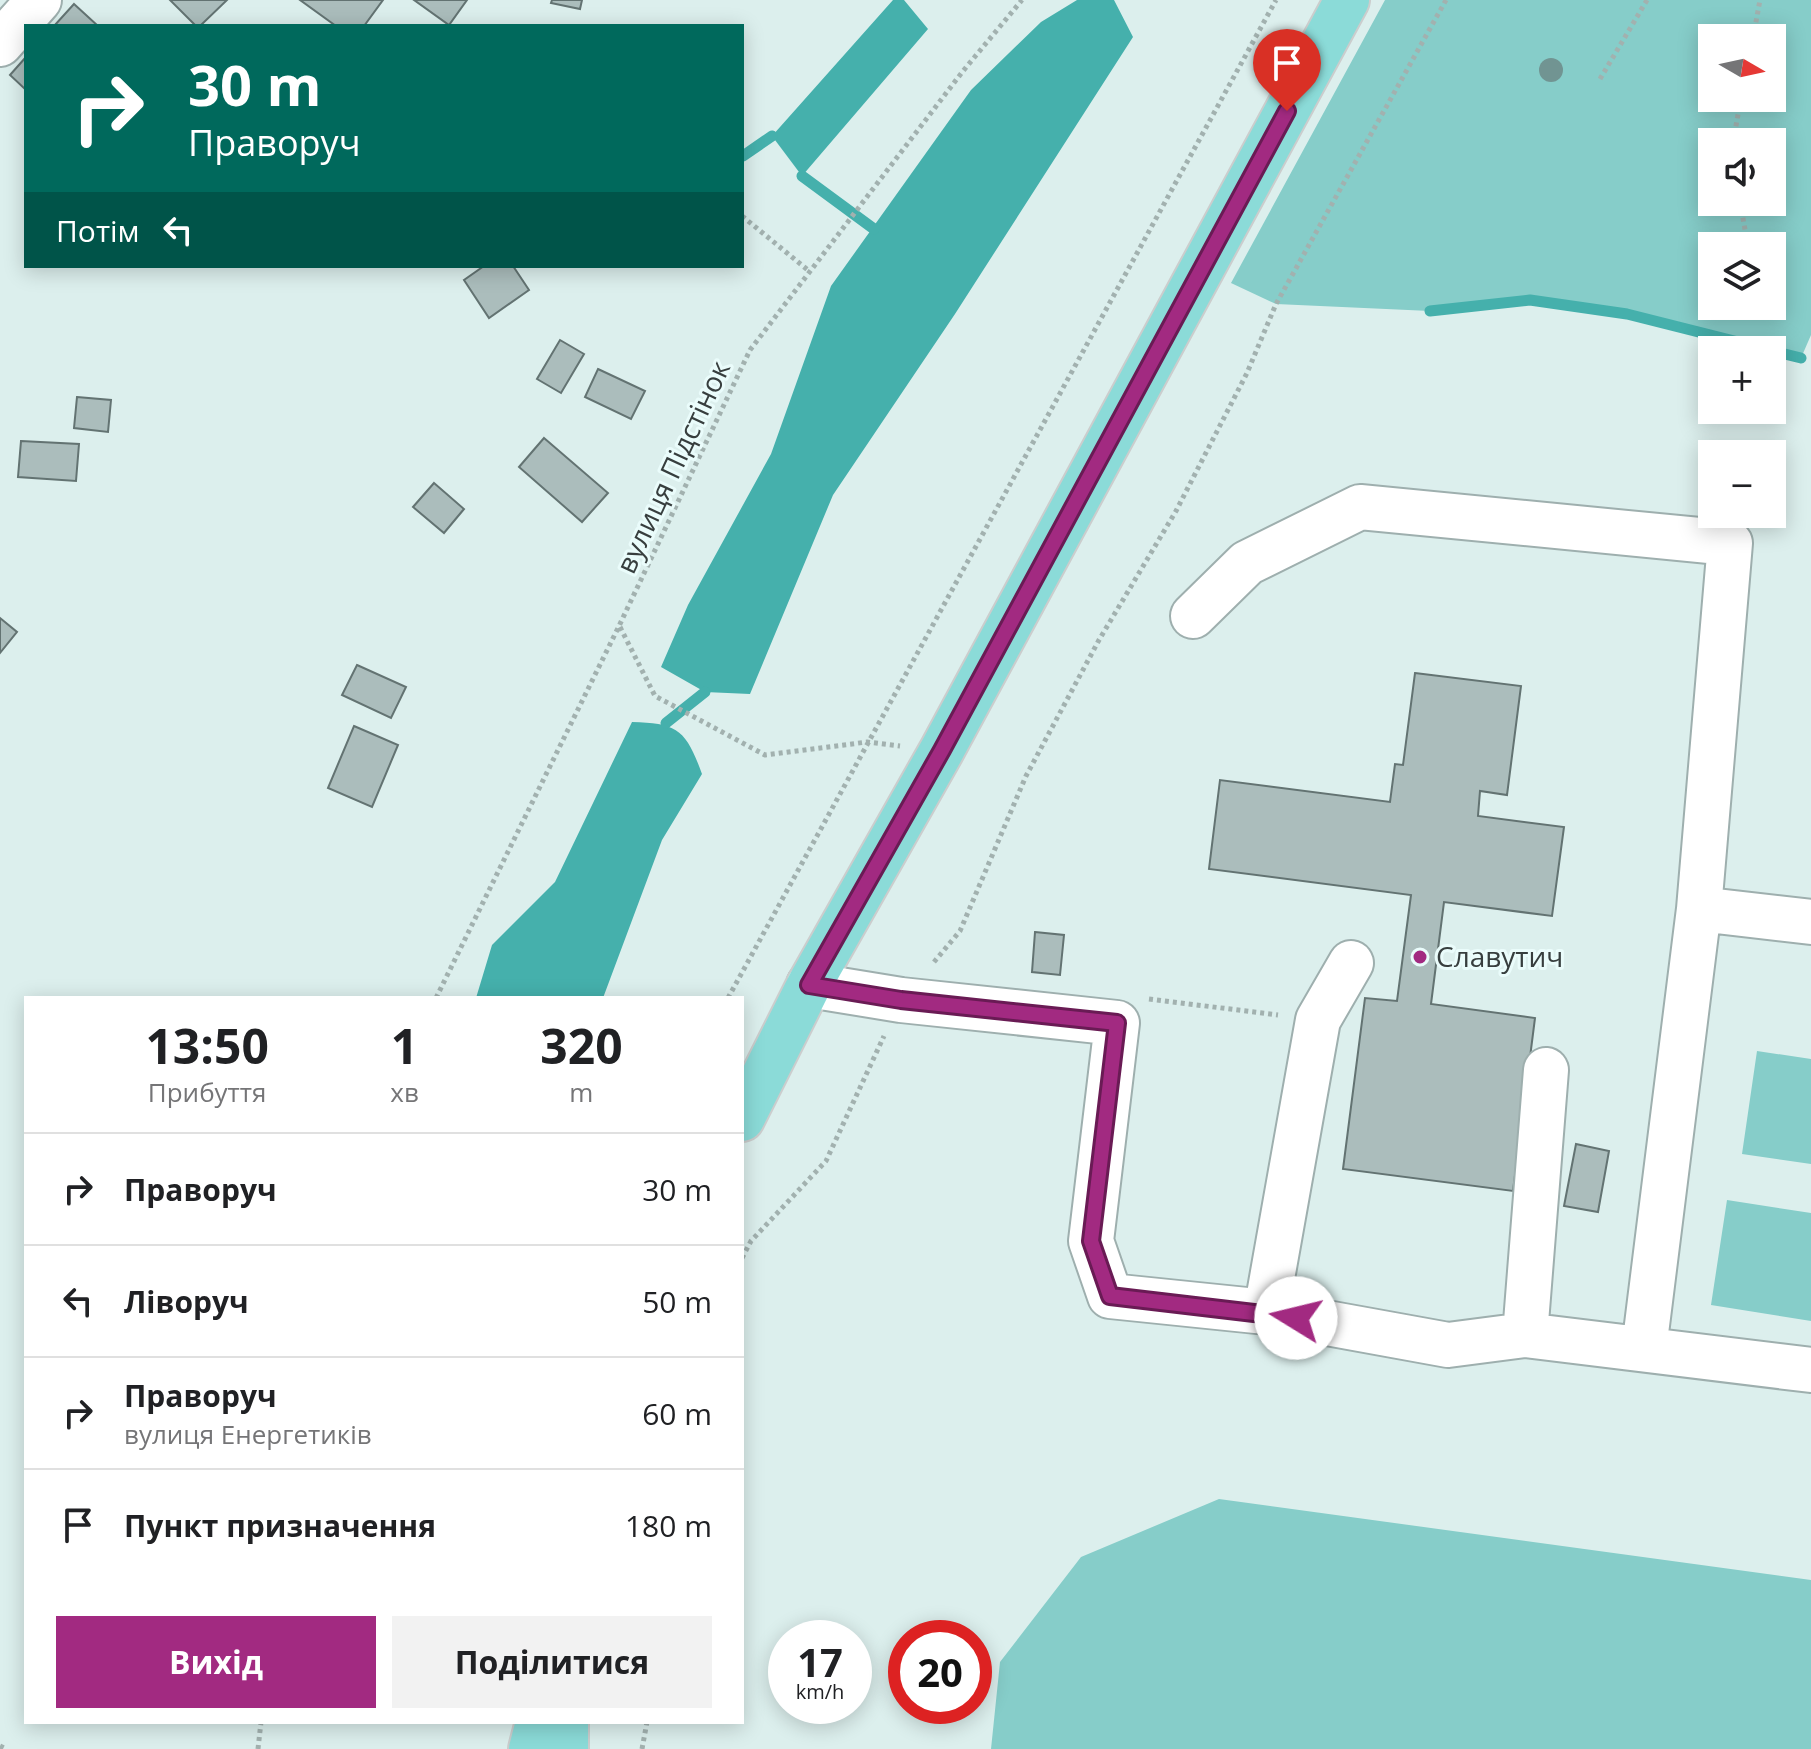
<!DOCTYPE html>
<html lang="uk">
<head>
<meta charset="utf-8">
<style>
	body { margin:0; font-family:"Open Sans",sans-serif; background:#f2f2f2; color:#202124; height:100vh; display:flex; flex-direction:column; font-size:30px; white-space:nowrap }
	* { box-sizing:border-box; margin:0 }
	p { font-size:26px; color:#757577 }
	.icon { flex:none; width:44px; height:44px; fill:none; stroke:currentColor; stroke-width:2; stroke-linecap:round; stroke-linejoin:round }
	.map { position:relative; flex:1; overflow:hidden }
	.drawer { position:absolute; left:24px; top:996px; width:720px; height:728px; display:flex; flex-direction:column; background:#fff; border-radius:0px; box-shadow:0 4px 20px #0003 }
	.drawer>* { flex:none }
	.hud { position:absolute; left:24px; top:24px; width:720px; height:244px; border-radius:0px; box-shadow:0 4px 20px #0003; background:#00695c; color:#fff; overflow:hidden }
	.needle { width:52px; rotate:99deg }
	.tools { position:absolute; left:1698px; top:24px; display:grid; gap:16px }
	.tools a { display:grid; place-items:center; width:88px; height:88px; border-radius:0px; background:#fff; box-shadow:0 4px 20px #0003; font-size:40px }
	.speed { position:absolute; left:768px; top:1620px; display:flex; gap:16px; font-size:40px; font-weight:700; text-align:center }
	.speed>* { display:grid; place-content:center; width:104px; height:104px; border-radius:50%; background:#fff; box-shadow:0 4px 20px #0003; line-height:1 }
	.speed small { font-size:20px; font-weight:400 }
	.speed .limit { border:12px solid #d22; background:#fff; color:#111 }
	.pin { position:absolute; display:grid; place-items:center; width:68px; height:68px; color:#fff; margin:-82px -34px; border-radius:50% 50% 50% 0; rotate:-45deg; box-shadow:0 0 8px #0007 }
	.pin .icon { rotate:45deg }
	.me { position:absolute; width:88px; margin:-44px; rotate:279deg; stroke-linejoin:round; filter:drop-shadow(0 0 6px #0008) }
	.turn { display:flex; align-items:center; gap:28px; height:168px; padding:0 32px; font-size:36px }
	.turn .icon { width:104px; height:104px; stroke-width:2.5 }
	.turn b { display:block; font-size:56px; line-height:68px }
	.then { display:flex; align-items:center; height:76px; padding:0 32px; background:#0003; gap:16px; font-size:30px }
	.eta { display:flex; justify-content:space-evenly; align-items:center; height:136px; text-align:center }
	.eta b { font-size:48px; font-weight:700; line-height:56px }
	.cta { display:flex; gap:16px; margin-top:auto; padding:16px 32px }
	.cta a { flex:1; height:92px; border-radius:0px; background:#a22a81; color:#fff; font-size:32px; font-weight:700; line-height:92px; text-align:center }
	.cta a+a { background:#f2f2f2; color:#202124 }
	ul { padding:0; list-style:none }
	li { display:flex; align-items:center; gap:24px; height:112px; padding:0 32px; border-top:2px solid #e0e0e0 }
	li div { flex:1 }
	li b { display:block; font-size:30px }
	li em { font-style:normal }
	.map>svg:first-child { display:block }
	.green { fill:#86cdc9; fill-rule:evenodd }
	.water { fill:#45b0ac }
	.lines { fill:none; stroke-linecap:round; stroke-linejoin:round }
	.stream { stroke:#45b0ac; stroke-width:11 }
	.building { fill:#abbdbc; stroke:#637372; stroke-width:2 }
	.minor-casing { stroke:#9eafae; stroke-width:48 }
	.major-casing { stroke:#cbcdcd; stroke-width:48 }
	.path { stroke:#a2b1af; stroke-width:5; stroke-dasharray:4 4; stroke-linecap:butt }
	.minor { stroke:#fff; stroke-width:44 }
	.major { stroke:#8bdbd8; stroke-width:44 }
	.tree { fill:#719492 }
	.route-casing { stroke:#691b54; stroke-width:20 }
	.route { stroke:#a22a81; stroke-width:14 }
	.poi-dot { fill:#a22a81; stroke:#eafcfb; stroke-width:3 }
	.labels { text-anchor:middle; stroke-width:6; stroke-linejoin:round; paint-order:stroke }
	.street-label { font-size:28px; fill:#373e3e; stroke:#eafcfb }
	.poi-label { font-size:28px; fill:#373e3e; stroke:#eafcfb; text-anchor:start }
</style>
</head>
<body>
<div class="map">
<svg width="1811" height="1749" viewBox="0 0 1811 1749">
	<rect width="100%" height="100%" fill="#dcefed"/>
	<!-- green -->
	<path class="green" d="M1385,0H1811V335L1801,358L1627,314L1531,300L1430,311L1276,304L1231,283ZM1712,38H1772V98H1712ZM1712,142H1772V202H1712ZM1712,246H1772V306H1712Z
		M1757,1051L1811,1059V1164L1742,1154Z
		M1727,1200L1811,1213V1321L1711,1305Z
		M1219,1499L1811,1580V1749H991L1000,1662L1081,1557Z"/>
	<!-- water -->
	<path class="water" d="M893,0H904L928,29L802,176L772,136Z
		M1077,0H1114L1133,37L955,314L833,495L750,694L705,692L661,667L688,605L771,454L831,286L971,90L1041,22Z
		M632,722C678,723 686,730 702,774L662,840L603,998H476L492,945L555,882Z"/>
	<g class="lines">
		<!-- stream -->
		<path class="stream" d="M743,156L772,136
			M802,176L874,229
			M1430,311L1530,300L1627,314L1770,350
			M1772,351L1801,358
			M666,723L705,692"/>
	</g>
	<!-- building -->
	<path class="building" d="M170,0H227L200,26H196Z
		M300,0H383L364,26H336Z
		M414,0H467L449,25Z
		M552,0H582L580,9L551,3Z
		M74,4L98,26H54Z
		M26,57V90L10,75Z
		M484,266H513L529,290L489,318L464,280Z
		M560,340L584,354L561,393L537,379Z
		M598,369L645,391L631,419L585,397Z
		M77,397L111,400L108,432L74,428Z
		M544,438L608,493L582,522L519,467Z
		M21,441L79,444L76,481L18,477Z
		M434,483L464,509L444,533L413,507Z
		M0,618L17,632L0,653Z
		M357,665L406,687L391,718L342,695Z
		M1415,673L1521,686L1507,795L1480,791L1478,816L1564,827L1552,916L1444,902L1431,1004L1535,1018L1513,1191L1343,1169L1365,998L1397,1001L1411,895L1209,869L1220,780L1390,802L1395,764L1403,765Z
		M354,726L398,745L372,807L328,788Z
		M1035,932L1064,935L1060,975L1032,972Z
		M1576,1144L1609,1151L1598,1212L1564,1206Z"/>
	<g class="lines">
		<defs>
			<path id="minor" d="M0,44L39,0
				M1193,616L1247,563L1360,507L1730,543L1699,909L1644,1349
				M1699,909L1811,922
				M809,985L901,1000L1117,1023L1091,1241L1110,1296L1266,1312L1448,1345L1525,1335L1811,1370
				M1266,1312L1318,1020L1351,963
				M1525,1335L1546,1070"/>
			<path id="major" d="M742,1119L809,985L942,750L1347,0
				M531,1749L538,1722
				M566,1749V1722"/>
		</defs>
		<!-- minor casing -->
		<use href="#minor" class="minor-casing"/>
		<!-- major casing -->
		<use href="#major" class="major-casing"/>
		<!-- path -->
		<path class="path" d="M1753,38L1760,0
			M1600,79L1647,0
			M1733,142L1741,98
			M1740,202L1748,246
			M742,216L809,271
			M620,627L655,696L765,755L867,742L900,746
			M934,962L960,931L1026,776L1099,640L1176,511L1247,373L1276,304L1446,0
			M436,998L619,626L750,350L963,71L1022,0
			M728,998L1276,0
			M1149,999L1278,1015
			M742,1258L751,1241L826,1161L884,1036
			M0,1746L6,1749
			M258,1749L261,1722
			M642,1749L647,1722"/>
		<!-- minor -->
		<use href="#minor" class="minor"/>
		<!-- major -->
		<use href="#major" class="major"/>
	</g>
	<!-- trees -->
	<circle class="tree" cx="1551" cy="70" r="12"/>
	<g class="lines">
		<defs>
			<path id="route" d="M1287,111L942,750L809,985L901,1000L1117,1023L1091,1241L1110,1296L1296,1318"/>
		</defs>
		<!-- route casing -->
		<use href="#route" class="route-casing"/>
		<!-- route -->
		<use href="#route" class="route"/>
	</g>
	<!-- markers -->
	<circle class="poi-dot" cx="1420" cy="957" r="8"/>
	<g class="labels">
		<!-- street labels -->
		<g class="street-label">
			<text transform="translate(673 467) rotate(-65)" y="10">вулиця Підстінок</text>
		</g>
		<!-- poi labels -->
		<g class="poi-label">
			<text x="1436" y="967">Славутич</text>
		</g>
	</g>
</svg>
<div class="tools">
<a><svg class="needle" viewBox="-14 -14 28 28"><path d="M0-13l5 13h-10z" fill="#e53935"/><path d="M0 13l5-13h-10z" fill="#757577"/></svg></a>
<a><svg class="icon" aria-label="sound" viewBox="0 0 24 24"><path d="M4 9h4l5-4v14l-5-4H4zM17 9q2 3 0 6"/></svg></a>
<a><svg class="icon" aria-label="layers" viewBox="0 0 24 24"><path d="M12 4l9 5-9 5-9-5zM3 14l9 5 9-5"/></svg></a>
<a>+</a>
<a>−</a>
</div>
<div class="speed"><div>17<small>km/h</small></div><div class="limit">20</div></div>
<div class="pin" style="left:1287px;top:111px;background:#d93025"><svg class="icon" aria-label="arrive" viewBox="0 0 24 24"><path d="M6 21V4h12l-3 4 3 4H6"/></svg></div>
<svg class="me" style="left:1296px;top:1318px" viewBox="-20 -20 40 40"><circle r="19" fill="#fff"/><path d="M0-13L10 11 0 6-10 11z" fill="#a22a81"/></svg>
<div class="hud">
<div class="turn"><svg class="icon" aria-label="right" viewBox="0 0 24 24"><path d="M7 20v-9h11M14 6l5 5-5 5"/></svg><div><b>30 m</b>Праворуч</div></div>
<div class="then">Потім<svg class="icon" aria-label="left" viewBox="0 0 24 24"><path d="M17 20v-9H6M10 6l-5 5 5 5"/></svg></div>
</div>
<section class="drawer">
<div class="eta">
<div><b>13:50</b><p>Прибуття</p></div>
<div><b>1</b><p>хв</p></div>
<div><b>320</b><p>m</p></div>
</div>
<ul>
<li><svg class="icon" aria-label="right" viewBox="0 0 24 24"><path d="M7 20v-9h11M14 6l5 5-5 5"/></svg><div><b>Праворуч</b></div><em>30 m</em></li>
<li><svg class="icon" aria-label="left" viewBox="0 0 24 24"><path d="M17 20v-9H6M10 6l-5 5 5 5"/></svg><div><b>Ліворуч</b></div><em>50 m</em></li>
<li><svg class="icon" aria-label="right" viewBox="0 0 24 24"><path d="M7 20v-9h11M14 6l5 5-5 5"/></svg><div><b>Праворуч</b><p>вулиця Енергетиків</p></div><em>60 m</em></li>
<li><svg class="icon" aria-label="arrive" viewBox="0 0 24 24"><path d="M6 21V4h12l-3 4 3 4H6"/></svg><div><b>Пункт призначення</b></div><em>180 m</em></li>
</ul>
<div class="cta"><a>Вихід</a><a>Поділитися</a></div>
</section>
</div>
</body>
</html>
